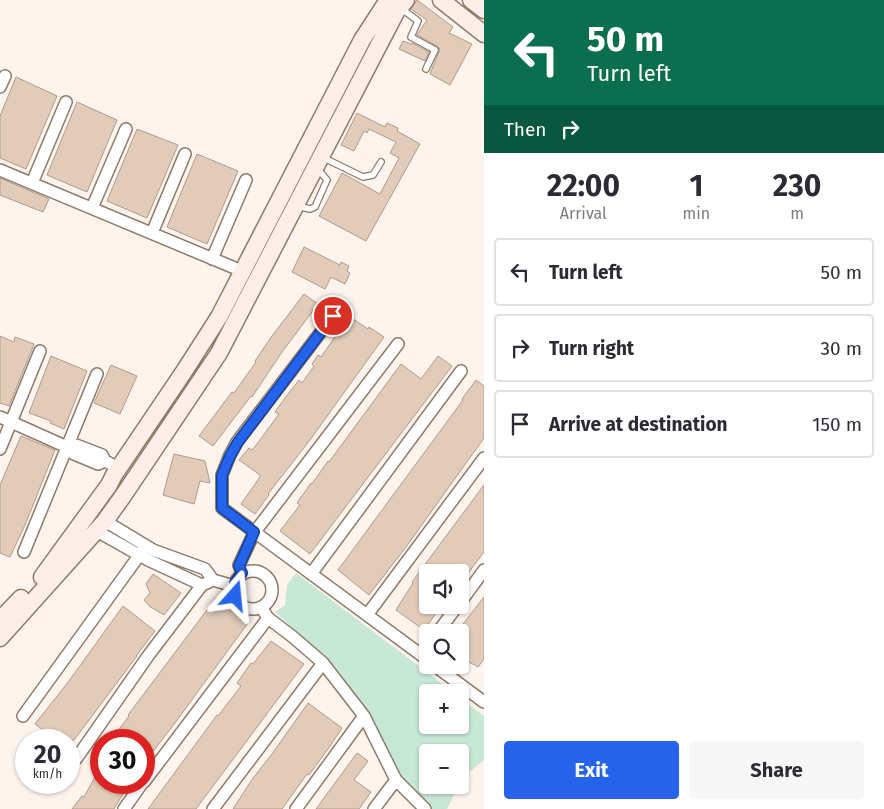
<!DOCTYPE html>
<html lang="en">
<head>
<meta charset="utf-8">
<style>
	body { margin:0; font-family:"Fira Sans",sans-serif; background:#f7f7f7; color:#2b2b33; height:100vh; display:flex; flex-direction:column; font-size:19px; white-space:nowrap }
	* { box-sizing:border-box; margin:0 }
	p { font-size:16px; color:#7c7c81 }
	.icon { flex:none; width:28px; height:28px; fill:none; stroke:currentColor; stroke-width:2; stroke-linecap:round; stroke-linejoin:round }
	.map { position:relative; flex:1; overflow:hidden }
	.panel { display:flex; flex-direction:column; background:#fff; width:400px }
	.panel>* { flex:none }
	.guide { background:#0b6e4f; color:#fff; overflow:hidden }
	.tools { position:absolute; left:419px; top:564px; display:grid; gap:10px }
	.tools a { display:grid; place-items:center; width:50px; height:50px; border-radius:5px; background:#fff; box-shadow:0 1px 4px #0004; font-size:25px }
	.speed { position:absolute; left:15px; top:729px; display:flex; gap:10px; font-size:25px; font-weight:700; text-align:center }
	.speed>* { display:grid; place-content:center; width:65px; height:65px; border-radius:50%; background:#fff; box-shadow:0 1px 4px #0004; line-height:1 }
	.speed small { font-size:12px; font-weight:400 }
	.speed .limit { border:8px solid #d22; background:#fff; color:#111 }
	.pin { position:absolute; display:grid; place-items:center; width:42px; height:42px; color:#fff; margin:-21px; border:2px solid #fff; border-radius:50%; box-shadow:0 1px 5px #0007 }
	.me { position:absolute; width:55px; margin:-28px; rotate:18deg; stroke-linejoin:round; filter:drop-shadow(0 0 4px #0008) }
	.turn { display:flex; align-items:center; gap:18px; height:105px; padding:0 20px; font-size:22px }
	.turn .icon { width:65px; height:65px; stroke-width:2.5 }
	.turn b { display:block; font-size:35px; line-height:42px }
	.then { display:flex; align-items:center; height:48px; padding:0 20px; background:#0003; gap:10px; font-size:19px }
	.eta { display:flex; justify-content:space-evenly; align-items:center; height:85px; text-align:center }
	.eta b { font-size:30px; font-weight:700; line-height:35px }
	.action { display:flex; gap:10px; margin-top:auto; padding:10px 20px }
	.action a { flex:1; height:58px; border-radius:5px; background:#2563eb; color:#fff; font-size:20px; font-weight:700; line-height:58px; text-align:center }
	.action a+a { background:#f7f7f7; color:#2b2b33 }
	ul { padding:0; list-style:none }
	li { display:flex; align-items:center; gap:15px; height:68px; margin:0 10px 8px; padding:0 10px; border:2px solid #e1e1e2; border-radius:5px }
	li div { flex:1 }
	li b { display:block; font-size:19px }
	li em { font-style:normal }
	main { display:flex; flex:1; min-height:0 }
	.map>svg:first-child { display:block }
	.green { fill:#c7e8d7 }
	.building { fill:#e2ccb9; stroke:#b09b89 }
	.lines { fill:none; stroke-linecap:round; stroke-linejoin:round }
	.lane-casing { stroke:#8f7b6a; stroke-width:8 }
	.street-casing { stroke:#8f7b6a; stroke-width:14 }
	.secondary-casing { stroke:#8f7b6a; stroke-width:19 }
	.lane { stroke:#fff; stroke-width:5.5 }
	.street { stroke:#fff; stroke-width:11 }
	.secondary { stroke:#feeeea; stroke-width:16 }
	.route-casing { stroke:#184099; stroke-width:12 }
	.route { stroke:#2563eb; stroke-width:9 }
</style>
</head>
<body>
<main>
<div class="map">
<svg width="484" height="809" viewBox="0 0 484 809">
	<rect width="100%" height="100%" fill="#fdf4ed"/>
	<!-- green -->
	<path class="green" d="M296,573L453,692H428V725H460V698L484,716V760L462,778L460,782V752H428V785H459L447,809H430L401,780L322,655L275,612L285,605L287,585Z"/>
	<!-- building -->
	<path class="building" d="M417,0L453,27L449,33L472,44L450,85L430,74L440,49L437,46L417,35L427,20L411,9Z
		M403,41L411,44L412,43L429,52L425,61L399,49Z
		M16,77L57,96L26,169L0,158V116Z
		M77,102L117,120L87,192L47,175Z
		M357,113L385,127L387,123L398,128L397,131L420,144L366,241L319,216L342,173L380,194L399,158L390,153L396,142L369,129L367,133L364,131L354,151L341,145Z
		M137,129L178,145L147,218L107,201Z
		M197,154L238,171L207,244L167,227Z
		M0,178L49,199L43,212L0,195Z
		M304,247L340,265L341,262L349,266L347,271L350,273L345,284L331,277L325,289L292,272Z
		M304,294L318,304L282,352L252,397L251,396L213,446L199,436L232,392L234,393L256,362L255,361L272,336Z
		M350,317L368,329L369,327L384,337L310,440L268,494L269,495L255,514L241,504L260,477V475L239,460L249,448L252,450L257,444L279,414L275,412L285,398L299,380L302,383L314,366L312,364L318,355L321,357L335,337L332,335L342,319L347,321Z
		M0,336L14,342L15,337L34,344L9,406L0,403Z
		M51,356L87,371L64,429L50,423L51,421L29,413Z
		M438,356L452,366L310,554L280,531L300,505L297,503L311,483L312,484L328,461L329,462L401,364L421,379Z
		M111,365L137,376L120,414L94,403Z
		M476,380L484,386V438L406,547L369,595L338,570L463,400L462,399Z
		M21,436L55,450L25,525L10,557L0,553V485Z
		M174,454L205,461L210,483L200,481L194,504L163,495Z
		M484,485V552L460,584V572H428V590L423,596L428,600V605H442L424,630L396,610L413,583L412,582Z
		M153,574L181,593L164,615L149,606L144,600L150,593L146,584Z
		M484,597V659L478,667L460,657V628Z
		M216,598L248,623L175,723L144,763V740H111L129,716L128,715Z
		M123,606L155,631L136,656H137L74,740H57L35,724L69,681Z
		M271,641L304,664L196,809H148L217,715L218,716L241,686L237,683L251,663L253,664Z
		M308,703L342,728L328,749L309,775L307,774L282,809H233L253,778L272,754Z
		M357,753L368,761L354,780L371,792L359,809H316Z
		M101,766V782H130L114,809H72L82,796L84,797Z"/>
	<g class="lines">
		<defs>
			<path id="lane" d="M402,9L418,21L411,37L435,50L426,69
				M322,157L363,177L373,175L381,162
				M297,206L310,209L315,207L327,180L317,168"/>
			<path id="street" d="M0,87L5,76
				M0,170L242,271
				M32,183L66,102
				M92,208L126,129
				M152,233L185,154
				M212,259L246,180
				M333,316L237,442L230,455L222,475V508L428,660
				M0,417L67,447L74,454L98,464L105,461
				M67,447L76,445L102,455L105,461L111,464
				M0,449L40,351
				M105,521L153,550L205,569L213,580L234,586
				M95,530L148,560L202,585L209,582
				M24,552L97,374
				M234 590a19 19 0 1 1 38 0a19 19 0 1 1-38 0Z
				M242,573L239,565L254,533L398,344
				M311,574L461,371
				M460,603L484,570
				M261,607L268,618L293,637L323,663L364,716L396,780L425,809
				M367,615L484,458
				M438,632L458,605
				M434,665L484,702
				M23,716L146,546
				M76,759L148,656L202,585
				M144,782L268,618
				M124,809L143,782
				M213,809L323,663
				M296,809L364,716
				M374,809L396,780"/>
			<path id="secondary" d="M441,0L484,34
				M471,0L484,10
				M42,577L109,485L114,475L185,370L219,317L362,40L388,0
				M0,620L21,598
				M0,638L105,521L123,496L219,353L396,12L406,0"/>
		</defs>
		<!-- lane casing -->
		<use href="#lane" class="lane-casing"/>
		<!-- street casing -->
		<use href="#street" class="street-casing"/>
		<!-- secondary casing -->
		<use href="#secondary" class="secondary-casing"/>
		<!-- lane -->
		<use href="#lane" class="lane"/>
		<!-- street -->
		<use href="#street" class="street"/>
		<!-- secondary -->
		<use href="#secondary" class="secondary"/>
	</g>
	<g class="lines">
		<defs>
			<path id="route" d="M235,596V583L242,573L239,566L254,532L222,508V475L230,456L238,442L333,316"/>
		</defs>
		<!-- route casing -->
		<use href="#route" class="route-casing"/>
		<!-- route -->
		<use href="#route" class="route"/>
	</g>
</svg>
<div class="tools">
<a><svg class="icon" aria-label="sound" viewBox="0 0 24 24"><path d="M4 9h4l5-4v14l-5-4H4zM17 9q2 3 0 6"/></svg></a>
<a><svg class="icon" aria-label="search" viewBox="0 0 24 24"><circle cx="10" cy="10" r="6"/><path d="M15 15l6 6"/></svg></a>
<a>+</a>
<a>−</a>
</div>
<div class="speed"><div>20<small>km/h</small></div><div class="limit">30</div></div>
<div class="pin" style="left:333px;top:316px;background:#d93025"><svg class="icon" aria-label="arrive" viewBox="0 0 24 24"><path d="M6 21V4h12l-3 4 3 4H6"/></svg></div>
<svg class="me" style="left:235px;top:596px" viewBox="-20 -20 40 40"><path d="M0-17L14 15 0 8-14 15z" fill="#2563eb" stroke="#fff" stroke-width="4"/></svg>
</div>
<section class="panel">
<div class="guide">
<div class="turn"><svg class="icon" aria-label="left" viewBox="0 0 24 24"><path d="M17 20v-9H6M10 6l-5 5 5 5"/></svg><div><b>50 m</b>Turn left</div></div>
<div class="then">Then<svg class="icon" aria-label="right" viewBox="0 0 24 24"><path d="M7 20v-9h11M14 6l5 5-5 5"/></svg></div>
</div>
<div class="eta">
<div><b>22:00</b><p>Arrival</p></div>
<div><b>1</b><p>min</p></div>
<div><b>230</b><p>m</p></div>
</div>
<ul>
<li><svg class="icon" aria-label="left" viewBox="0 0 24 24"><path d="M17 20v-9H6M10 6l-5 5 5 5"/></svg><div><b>Turn left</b></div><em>50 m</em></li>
<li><svg class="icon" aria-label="right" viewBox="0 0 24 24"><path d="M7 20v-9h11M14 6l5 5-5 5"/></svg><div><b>Turn right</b></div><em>30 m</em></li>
<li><svg class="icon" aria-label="arrive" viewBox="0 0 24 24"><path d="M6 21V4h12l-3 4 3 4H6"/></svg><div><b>Arrive at destination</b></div><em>150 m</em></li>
</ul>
<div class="action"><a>Exit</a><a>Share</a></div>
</section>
</main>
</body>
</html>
